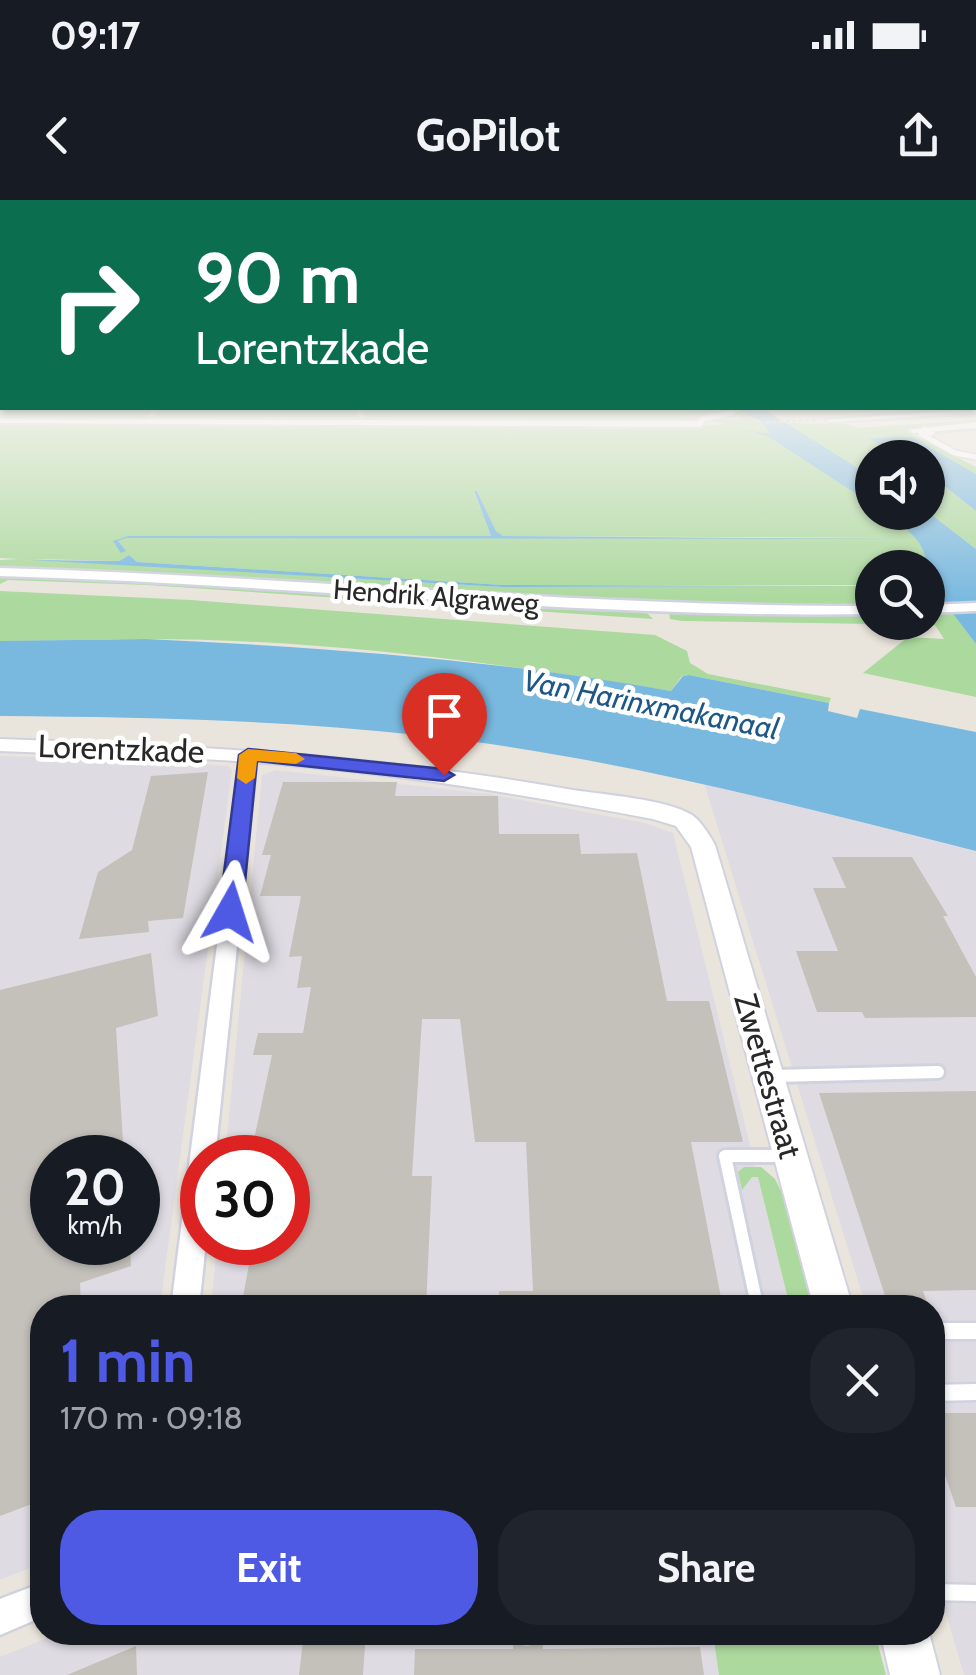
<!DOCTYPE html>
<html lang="en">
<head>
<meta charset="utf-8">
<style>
	body { margin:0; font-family:Cabin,sans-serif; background:#20242c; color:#f1f3f6; height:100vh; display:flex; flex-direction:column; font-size:38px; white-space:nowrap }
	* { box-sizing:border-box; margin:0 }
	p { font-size:32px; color:#9ea1a6 }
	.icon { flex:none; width:55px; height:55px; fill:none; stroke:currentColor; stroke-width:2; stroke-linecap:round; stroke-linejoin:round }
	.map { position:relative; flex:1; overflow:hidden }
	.details { position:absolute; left:30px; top:1095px; width:915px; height:350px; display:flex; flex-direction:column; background:#171b24; border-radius:40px; box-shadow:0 2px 8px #0004 }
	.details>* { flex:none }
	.hud { position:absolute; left:0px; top:0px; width:978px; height:210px; box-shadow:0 2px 8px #0004; background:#0b6e4f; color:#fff; overflow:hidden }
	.buttons { position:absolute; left:855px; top:240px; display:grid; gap:20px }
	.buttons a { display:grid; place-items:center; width:90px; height:90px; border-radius:50%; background:#171b24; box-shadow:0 2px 8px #0004; font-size:50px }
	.speed { position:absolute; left:30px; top:935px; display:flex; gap:20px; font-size:50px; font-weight:700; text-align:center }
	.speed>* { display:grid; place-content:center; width:130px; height:130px; border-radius:50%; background:#171b24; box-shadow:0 2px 8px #0004; line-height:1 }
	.speed small { font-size:25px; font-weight:400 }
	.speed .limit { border:15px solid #d22; background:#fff; color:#111 }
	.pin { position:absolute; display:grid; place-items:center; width:85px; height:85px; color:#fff; margin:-102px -42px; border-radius:50% 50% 50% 0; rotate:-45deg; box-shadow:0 0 10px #0007 }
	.pin .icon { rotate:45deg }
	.me { position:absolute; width:110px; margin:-55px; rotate:6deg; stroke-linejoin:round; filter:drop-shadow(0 0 8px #0008) }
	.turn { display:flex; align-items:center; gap:35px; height:210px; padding:0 30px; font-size:45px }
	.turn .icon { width:130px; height:130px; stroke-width:2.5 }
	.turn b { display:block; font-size:70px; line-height:85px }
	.round { display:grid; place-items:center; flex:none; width:105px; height:105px; border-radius:40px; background:#20242c }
	.head { display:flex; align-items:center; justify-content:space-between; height:170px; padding:0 30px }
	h1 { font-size:60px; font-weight:800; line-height:75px; color:#4e59e4 }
	.action { display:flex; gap:20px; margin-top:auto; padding:20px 30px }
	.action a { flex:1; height:115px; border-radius:40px; background:#4e59e4; color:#fff; font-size:40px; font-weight:800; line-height:115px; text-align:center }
	.action a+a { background:#20242c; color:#f1f3f6 }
	.status { display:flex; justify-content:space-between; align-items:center; height:70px; padding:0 50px; background:#171b24; direction:ltr }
	.status svg { height:28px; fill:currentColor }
	header { display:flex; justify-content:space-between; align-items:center; height:130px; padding:0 30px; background:#171b24; font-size:45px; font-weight:800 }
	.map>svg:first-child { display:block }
	.industrial { fill:#dedce2; fill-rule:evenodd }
	.green { fill:#acd99e; fill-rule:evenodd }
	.water { fill:#7ab9df }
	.building { fill:#c4c1bb }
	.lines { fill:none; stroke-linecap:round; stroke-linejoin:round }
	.service-far2-casing { stroke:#d1d2df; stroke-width:8 }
	.service-far1-casing { stroke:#d1d2df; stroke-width:18 }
	.service-casing { stroke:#d1d2df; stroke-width:21 }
	.minor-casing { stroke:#d1d2df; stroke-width:5 }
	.tertiary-casing { stroke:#d1d2df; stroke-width:4 }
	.path { stroke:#c3c3c3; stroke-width:2.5; stroke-dasharray:4 2.5; stroke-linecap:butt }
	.service-far2 { stroke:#fff; stroke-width:5 }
	.service-far1 { stroke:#fff; stroke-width:12 }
	.service { stroke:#fff; stroke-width:16 }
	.minor { fill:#fff; fill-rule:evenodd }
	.tertiary { fill:#fff; fill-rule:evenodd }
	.route { fill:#4e59e4; stroke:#333a94; stroke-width:2.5 }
	.slow { fill:#f59e0b }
	.labels { text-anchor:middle; stroke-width:9; stroke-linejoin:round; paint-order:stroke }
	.far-street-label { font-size:28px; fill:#282828; stroke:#fff }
	.far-water-label { font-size:30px; font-style:italic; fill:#1d5788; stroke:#fff }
	.street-label { font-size:32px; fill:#282828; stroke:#fff }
</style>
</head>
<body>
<div class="status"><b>09:17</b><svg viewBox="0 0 49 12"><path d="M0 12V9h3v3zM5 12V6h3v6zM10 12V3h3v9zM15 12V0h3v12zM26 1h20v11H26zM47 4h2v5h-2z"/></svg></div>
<header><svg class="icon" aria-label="back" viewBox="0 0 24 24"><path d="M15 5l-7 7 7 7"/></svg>GoPilot<svg class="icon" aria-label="share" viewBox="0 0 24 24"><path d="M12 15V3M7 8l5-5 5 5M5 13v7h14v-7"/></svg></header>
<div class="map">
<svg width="976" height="1475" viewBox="0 0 976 1475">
	<rect width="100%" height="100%" fill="#e9e5dc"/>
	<!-- industrial -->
	<path class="industrial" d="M0,556L171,561L228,566L232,570L160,1107L42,1108V1363L0,1380ZM52,958H138V1042H52Z
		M276,570L489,594L645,623L673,633L790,1107L211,1108L217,1043L288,1042V958L225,957L262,575Z
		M704,583L976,651V1475H964L933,1369V1306H937L932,1288V1108L866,1107Z
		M62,1432L851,1433L861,1475H0V1457Z"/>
	<!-- green -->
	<path class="green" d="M0,193L2,208H153L148,218H0Z
		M159,208H356L358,217H154Z
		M362,208H713L719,212L670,219L721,214L724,212L718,208C737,208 765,220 772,235L749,230C785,237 840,283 872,304V312C908,313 931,350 928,382V368H872V385H503L137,362L129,355L119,361L32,359L503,387L872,386V407C581,411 291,374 0,369V360L18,359L0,358V222L716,225L725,224L704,220L742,219L731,211L727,216L689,222L365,218ZM477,291L496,331L503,336L900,338H127L118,341L125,351L121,352L114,341L128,336H491L474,292Z
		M976,212L844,223L858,228L976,220V224L911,229L918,233L913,235L976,267V274L912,237L871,238L901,257L872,258V277L784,223L833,224L835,222Z
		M928,273L976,311V349L928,312Z
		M0,375L251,387L511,408L646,412L653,419L147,385L8,380L0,384Z
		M0,391L191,400L655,435L687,451L690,463L708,474L831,498L829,503L689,475L682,476L671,491C498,463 321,439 146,439C97,439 49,441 0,441Z
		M669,412L872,413V422H928V412L954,414L976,444V497L863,473L908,437L944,439L935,425L682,421L670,419Z
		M744,967H761L775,979L782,993L812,1107H790L758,977H752L742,990L738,972Z
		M713,1433H875L886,1475H719Z"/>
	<!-- water -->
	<path class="water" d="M733,208H762L872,277V304L769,237L746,230L771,234L760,221Z
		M912,237L976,274V311L928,273V258L901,257L869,238Z
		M474,291H477L496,331L503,336L901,339L127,338L118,341L126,351L121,353L113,341L128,336H491Z
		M928,312L976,349V444L939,395L928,389C928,344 920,338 884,313Z
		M129,355L137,362L503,385L872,386L503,387L31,360L119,361Z
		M146,439C322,447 497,460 671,491L683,476L689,475L829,503L828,511L857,518L860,509L976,532V651C792,605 607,555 418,535C279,520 140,517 0,516V441Z"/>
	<!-- building -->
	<path class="building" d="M208,572L183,718L148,721L149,732L79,739L98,672L132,650L151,576Z
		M283,582H397L395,596H498L499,634H579L581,654L637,653L667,801H709L743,942H691L723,1108H499V1091H533L526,942H475L460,819H422L412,976H432L426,1108H241L253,1042H288V958H250L272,855H253L258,833H303L311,787L297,788L302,756L289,757L301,696H260L271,655H262Z
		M832,657H912L948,716H943L976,777V817L865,818L862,812H817L796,751H838L813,688H846Z
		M151,753L158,816L116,828L124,958H52V1042H130L131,1066L80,1083L81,1108H42V1300L0,1316V790Z
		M976,891V1090L923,1091L929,1108H889L819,893Z
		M932,1213H976V1307H956L932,1237Z
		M304,1432H366L363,1475H299Z
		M543,1442V1449L700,1447L704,1475H414L415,1449H513V1443L527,1446Z
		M136,1446L137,1475H67Z"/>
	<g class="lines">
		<defs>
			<path id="service-far2" d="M700,224L702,219L732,213
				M924,229L932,233L921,234L955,253L976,257"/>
			<path id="service-far1" d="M774,876L938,872
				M757,1105L725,956H785"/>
			<path id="service" d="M757,1102L758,1108
				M932,1131H976
				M932,1193L976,1192
				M932,1392L976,1393"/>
			<path id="minor" d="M976,209V213L830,222L826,220Z
				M0,219L700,221L704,224L700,227L0,223Z
				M976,222V228L913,233L909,230Z
				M0,368C291,376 581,407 872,406V414C581,419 291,384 0,376Z
				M976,403V411L928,413V405Z
				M249,550L257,555L215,958H202V1042H206L199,1108H171L241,555Z
				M42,1383V1417L0,1435V1399Z"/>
			<path id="tertiary" d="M0,539C193,545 383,556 573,590C605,595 666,599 692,615C701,621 710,636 715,645L853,1108H814L691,647L676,626L653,619C542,598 432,579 321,568C214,557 107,555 0,551Z
				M880,1432H929L940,1475H890Z"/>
		</defs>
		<!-- service-far2 casing -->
		<use href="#service-far2" class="service-far2-casing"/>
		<!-- service-far1 casing -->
		<use href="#service-far1" class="service-far1-casing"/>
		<!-- service casing -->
		<use href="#service" class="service-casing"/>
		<!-- minor casing -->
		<use href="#minor" class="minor-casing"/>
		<!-- tertiary casing -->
		<use href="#tertiary" class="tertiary-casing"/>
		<!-- path -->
		<path class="path" d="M740,224L816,220"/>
		<!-- service-far2 -->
		<use href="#service-far2" class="service-far2"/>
		<!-- service-far1 -->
		<use href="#service-far1" class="service-far1"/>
		<!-- service -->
		<use href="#service" class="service"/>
		<!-- minor -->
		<use href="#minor" class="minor"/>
		<!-- tertiary -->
		<use href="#tertiary" class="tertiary"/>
	</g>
	<!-- sky -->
	<linearGradient id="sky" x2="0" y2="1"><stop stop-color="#7cb6e4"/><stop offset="0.48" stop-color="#f5f3ef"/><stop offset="1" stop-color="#f5f3ef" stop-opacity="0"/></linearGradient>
	<rect width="976" height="400" fill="url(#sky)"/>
	<!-- route -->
	<path class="route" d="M248,549L444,569L454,575L444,581L257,561L242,712L230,720L219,712L239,555Z"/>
	<!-- slow -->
	<path class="slow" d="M248,549L296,553L305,559L296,564L257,561L255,578L246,584L237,578L239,555Z"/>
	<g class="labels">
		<!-- far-street labels -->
		<g class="far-street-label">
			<text transform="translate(436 396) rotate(4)" y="10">Hendrik Algraweg</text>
		</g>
		<!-- far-water labels -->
		<g class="far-water-label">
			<text transform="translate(651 505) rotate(11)" y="10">Van Harinxmakanaal</text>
		</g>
		<!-- street labels -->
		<g class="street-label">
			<text transform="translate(121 549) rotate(2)" y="11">Lorentzkade</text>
			<text transform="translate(768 876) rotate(74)" y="11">Zwettestraat</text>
		</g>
	</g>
</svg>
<div class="buttons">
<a><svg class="icon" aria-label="sound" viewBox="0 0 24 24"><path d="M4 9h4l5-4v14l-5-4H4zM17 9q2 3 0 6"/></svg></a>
<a><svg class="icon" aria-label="search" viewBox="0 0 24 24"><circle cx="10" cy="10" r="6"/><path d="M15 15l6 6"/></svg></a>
</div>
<div class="speed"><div>20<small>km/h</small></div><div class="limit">30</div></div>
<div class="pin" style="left:444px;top:575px;background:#d93025"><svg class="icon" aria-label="arrive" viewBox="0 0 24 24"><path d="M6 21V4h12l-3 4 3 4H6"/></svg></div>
<svg class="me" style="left:230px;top:712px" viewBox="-20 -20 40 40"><path d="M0-17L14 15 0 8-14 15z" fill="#4e59e4" stroke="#fff" stroke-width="4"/></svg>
<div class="hud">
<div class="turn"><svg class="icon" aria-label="right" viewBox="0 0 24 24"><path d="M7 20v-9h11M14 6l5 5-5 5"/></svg><div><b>90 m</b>Lorentzkade</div></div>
</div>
<section class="details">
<div class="head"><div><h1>1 min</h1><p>170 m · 09:18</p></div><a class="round"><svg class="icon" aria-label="close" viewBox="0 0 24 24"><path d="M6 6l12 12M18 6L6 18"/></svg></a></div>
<div class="action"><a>Exit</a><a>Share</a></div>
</section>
</div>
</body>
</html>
